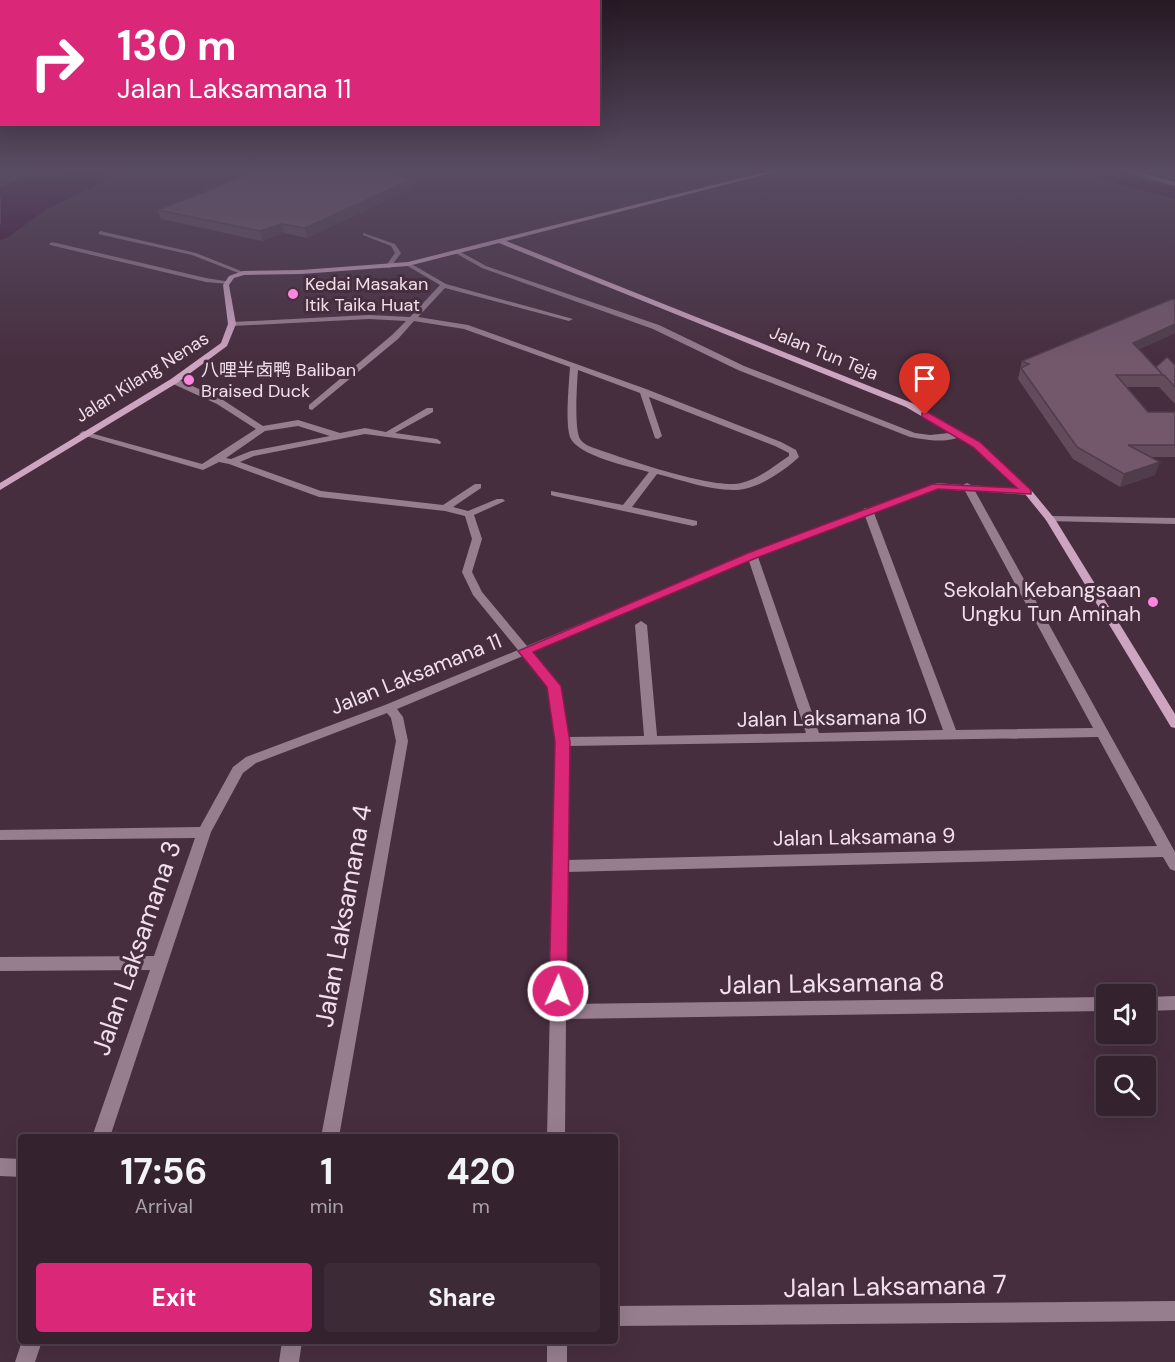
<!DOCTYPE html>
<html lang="en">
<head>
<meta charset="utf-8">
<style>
	body { margin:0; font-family:"DM Sans","Noto Sans SC",sans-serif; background:#3d2a37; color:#f1f3f6; height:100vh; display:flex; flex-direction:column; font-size:22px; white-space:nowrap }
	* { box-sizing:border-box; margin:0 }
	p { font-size:20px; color:#aaa4aa }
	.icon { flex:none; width:33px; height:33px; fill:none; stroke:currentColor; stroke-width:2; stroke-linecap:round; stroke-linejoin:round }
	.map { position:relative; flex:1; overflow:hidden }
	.drawer { position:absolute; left:18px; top:1134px; width:600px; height:210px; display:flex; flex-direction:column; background:#35222f; border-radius:6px; box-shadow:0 6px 24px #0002,0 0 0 2px #4f3f4b }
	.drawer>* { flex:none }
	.guide { position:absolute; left:0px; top:0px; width:600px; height:126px; box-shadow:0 6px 24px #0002,0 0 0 2px #4f3f4b; background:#db2777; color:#fff; overflow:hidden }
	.controls { position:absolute; left:1096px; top:984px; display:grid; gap:12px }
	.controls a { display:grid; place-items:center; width:60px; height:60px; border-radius:6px; background:#35222f; box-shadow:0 6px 24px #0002,0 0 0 2px #4f3f4b; font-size:30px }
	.pin { position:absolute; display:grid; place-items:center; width:51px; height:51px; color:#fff; margin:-62px -26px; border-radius:50% 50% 50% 0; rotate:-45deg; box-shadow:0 0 6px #0007 }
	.pin .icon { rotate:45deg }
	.me { position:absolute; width:66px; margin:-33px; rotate:2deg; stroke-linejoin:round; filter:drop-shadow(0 0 4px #0008) }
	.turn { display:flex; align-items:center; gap:21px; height:126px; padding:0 18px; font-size:27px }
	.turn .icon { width:78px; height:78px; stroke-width:2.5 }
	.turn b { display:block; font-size:42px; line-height:51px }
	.eta { display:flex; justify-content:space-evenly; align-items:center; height:102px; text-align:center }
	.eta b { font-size:36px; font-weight:700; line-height:42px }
	.cta { display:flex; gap:12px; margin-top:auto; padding:12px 18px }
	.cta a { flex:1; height:69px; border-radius:6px; background:#db2777; color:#fff; font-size:24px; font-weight:700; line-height:69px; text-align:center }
	.cta a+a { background:#3d2a37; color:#f1f3f6 }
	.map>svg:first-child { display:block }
	.water { fill:#3d0e33; stroke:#734d6a; stroke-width:1.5 }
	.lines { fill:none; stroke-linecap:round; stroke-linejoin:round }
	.river { fill:#3d0e33; fill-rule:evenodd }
	.street { fill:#977e8f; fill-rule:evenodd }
	.secondary { fill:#cda5c1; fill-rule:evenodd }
	.wall { fill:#634b5c }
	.shaded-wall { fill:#503d4b }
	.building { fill:#73576b; stroke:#503d4b; stroke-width:1.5 }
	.route { fill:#db2777; stroke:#8e194d; stroke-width:1.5 }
	.poi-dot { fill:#fe85df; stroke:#472e3f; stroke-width:2 }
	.labels { text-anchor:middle; stroke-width:6; stroke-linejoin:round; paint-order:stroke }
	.far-poi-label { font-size:18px; fill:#f1e0eb; stroke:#472e3f; text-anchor:start }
	.far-street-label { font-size:18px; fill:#f1e0eb; stroke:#472e3f }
	.poi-label { font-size:21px; fill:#f1e0eb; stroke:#472e3f; text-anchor:end }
	.street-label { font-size:21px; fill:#f1e0eb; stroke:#472e3f }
	.near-street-label { font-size:26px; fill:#f1e0eb; stroke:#472e3f }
</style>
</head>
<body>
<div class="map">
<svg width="1175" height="1362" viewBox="0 0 1175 1362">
	<rect width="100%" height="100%" fill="#472e3f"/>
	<!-- water -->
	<path class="water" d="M55,170H120L41,205L0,234V193Z"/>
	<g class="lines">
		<!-- river -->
		<path class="river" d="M40,170H63L0,198V187Z
			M105,170H128L47,209L7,238L0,240V225L35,201Z
			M1079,170H1107L1175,189V199L1081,174Z"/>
		<!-- street -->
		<path class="street" d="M1119,170H1128L1175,182V186Z
			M100,231L196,253L246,273L241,274L192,255L98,234Z
			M363,233L395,244L401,253L390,268L385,267L395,253L391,246L363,235Z
			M52,242L206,278L231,282L228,284L206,282L50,245L49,244Z
			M459,251L486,266L659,325L744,366L915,433L930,435L959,432L963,435C950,444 925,440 910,437L738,370L653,329L482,268L457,254L456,253Z
			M408,262L446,284L573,319L569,321L445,288L418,317L468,325L646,389L781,442L796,450L799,457C784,471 758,489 736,490C711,491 682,480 657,474L632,507L697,521V525L693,526L554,496L551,495V491L623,505L649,472C631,467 577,456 570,437C565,422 569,384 570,367L464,329L414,321L398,339L312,410L309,409V405L392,335L406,321L369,319L232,326L228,324L232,322L369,315L410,317L440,285L406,265L405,264ZM578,370L640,393L655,438L658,439L662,436L649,397L775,446L789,453V456C774,466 759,479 741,483C715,490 625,459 597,449C591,447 584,445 580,439C574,429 577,383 578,370Z
			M171,379H177L223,400L263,426L298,420L340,433L365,428L386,432L427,408H433V412L395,433L437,439L441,442L440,444L365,434L254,456L240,462L321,491L443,505L475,484H481V488L453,507L468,511L497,499H503L505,501L474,515L482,539L472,572L482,592L527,646L748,554L863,510L865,508H871L937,483L963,485L967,483L971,485L1031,490V494L1028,495L975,491L1175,852V871L1170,869L1163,857L567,872L566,1004L1107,997V1011L566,1019L565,1137H547L556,742L548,687L523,656L397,709L403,717L408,741L339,1137H321L396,741L391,718L387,713L256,763L243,773L211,832L110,1137H92L150,970L0,971V957L154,956L195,838L0,840V830L200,827L233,767L246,757L385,705L518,650L473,595L462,572L472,539L465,516L445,511L319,497L229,464L219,462L203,470L79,434L83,431L202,464L256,429L217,404L171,383ZM298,426L330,436L251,451L231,459L226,458L265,431ZM938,489L965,491L1093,728L956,730L874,513ZM865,516L943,730L819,733L758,557ZM749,561L806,733L657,736L647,625L641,621L635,625L644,736L568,737L560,686L532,652ZM1098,737L1157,846L567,860L568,746Z
			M1050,516L1175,518V524L1047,521L1045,519Z
			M1175,996V1010L1146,1011V997Z
			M0,1158L21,1159V1177L0,1176Z
			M1175,1301V1321L615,1326V1306Z
			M22,1341H42L35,1362H15Z
			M282,1341H302L299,1362H279Z
			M547,1341H567V1362H547Z"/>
		<!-- secondary -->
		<path class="secondary" d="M773,170H782L506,241L912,403L980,443L1031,490L1055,519L1175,714V728L1171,727L1046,520L1025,494L974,447L906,407L499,243L408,266L301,274L244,275L234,278L229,285L236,324L227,346L177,383L0,490V483L171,379L221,343L228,324L223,285L229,276L243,271L301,270L408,262Z"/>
	</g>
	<!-- wall -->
	<path class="wall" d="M399,173L400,176L413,188L307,238L284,233L262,241L161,219L158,210Z
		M1175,300V333L1139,349L1156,367L1175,365V404L1159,387H1126L1148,412H1175V457H1150L1155,475L1120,487L1073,459L1018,379L1022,361Z"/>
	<!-- shaded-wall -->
	<path class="shaded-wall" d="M412,179L413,188L307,238L305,228Z
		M282,224L284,233L262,241L260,231Z
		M1175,324V333L1129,354L1133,343Z
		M1160,462L1155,475L1120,487L1124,474Z"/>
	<!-- building -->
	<path class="building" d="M259,170H382L399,173L395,176L412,179L305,228L282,224L260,231L158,210Z
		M1172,299L1175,300V324L1133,343L1162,374L1156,367L1167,357L1175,365V387L1164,375H1116L1148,412H1175V445H1128L1160,462L1124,474L1077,447L1021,368L1029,364L1022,361Z"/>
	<!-- sky -->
	<linearGradient id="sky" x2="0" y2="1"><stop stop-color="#271923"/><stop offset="0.47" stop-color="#584c63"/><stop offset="1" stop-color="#584c63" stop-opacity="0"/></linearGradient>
	<rect width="1175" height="361" fill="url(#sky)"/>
	<!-- route -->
	<path class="route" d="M922,413H929L980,442L1031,490V494L938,489L756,558L533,652L561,686L570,742L567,991L564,997L558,1000L551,997L549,991L555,742L547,687L518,651L748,553L933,484L1017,488L973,447L922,417Z"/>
	<!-- markers -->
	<g class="poi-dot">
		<circle cx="293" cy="294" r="6"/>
		<circle cx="189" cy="380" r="6"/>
		<circle cx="1153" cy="602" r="6"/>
	</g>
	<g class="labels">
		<!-- far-poi labels -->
		<g class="far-poi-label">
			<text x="305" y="290">Kedai Masakan<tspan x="305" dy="21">Itik Taika Huat</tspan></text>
			<text x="201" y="376">八哩半卤鸭 Baliban<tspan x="201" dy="21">Braised Duck</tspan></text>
		</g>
		<!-- far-street labels -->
		<g class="far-street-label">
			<text transform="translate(824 353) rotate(22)" y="6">Jalan Tun Teja</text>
			<text transform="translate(142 377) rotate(-32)" y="6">Jalan Kilang Nenas</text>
		</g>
		<!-- poi labels -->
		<g class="poi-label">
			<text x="1141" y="597">Sekolah Kebangsaan<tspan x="1141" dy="24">Ungku Tun Aminah</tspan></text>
		</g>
		<!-- street labels -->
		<g class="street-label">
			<text transform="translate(416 674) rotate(-22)" y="7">Jalan Laksamana 11</text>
			<text transform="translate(832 718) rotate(-1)" y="7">Jalan Laksamana 10</text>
			<text transform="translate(864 837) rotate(-1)" y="7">Jalan Laksamana 9</text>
		</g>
		<!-- near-street labels -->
		<g class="near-street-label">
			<text transform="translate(343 916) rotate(-80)" y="9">Jalan Laksamana 4</text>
			<text transform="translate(136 948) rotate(-71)" y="9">Jalan Laksamana 3</text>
			<text transform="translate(832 983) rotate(-1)" y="9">Jalan Laksamana 8</text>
			<text transform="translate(895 1286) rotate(-1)" y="9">Jalan Laksamana 7</text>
		</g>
	</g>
</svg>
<div class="controls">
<a><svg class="icon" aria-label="sound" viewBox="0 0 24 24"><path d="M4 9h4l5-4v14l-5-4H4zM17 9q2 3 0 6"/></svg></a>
<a><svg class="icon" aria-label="search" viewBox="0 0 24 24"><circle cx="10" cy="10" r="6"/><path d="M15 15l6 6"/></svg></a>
</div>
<div class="pin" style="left:925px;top:415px;background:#d93025"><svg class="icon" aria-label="arrive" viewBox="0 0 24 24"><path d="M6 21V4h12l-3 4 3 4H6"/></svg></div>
<svg class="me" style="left:558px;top:991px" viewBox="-20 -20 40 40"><circle r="17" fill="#db2777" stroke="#fff" stroke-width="3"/><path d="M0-11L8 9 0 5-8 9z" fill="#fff"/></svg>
<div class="guide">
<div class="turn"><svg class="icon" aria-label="right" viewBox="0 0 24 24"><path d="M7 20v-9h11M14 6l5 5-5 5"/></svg><div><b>130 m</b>Jalan Laksamana 11</div></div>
</div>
<section class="drawer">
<div class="eta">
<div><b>17:56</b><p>Arrival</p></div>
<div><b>1</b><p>min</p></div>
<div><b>420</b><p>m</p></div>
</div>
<div class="cta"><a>Exit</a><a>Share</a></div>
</section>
</div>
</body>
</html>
